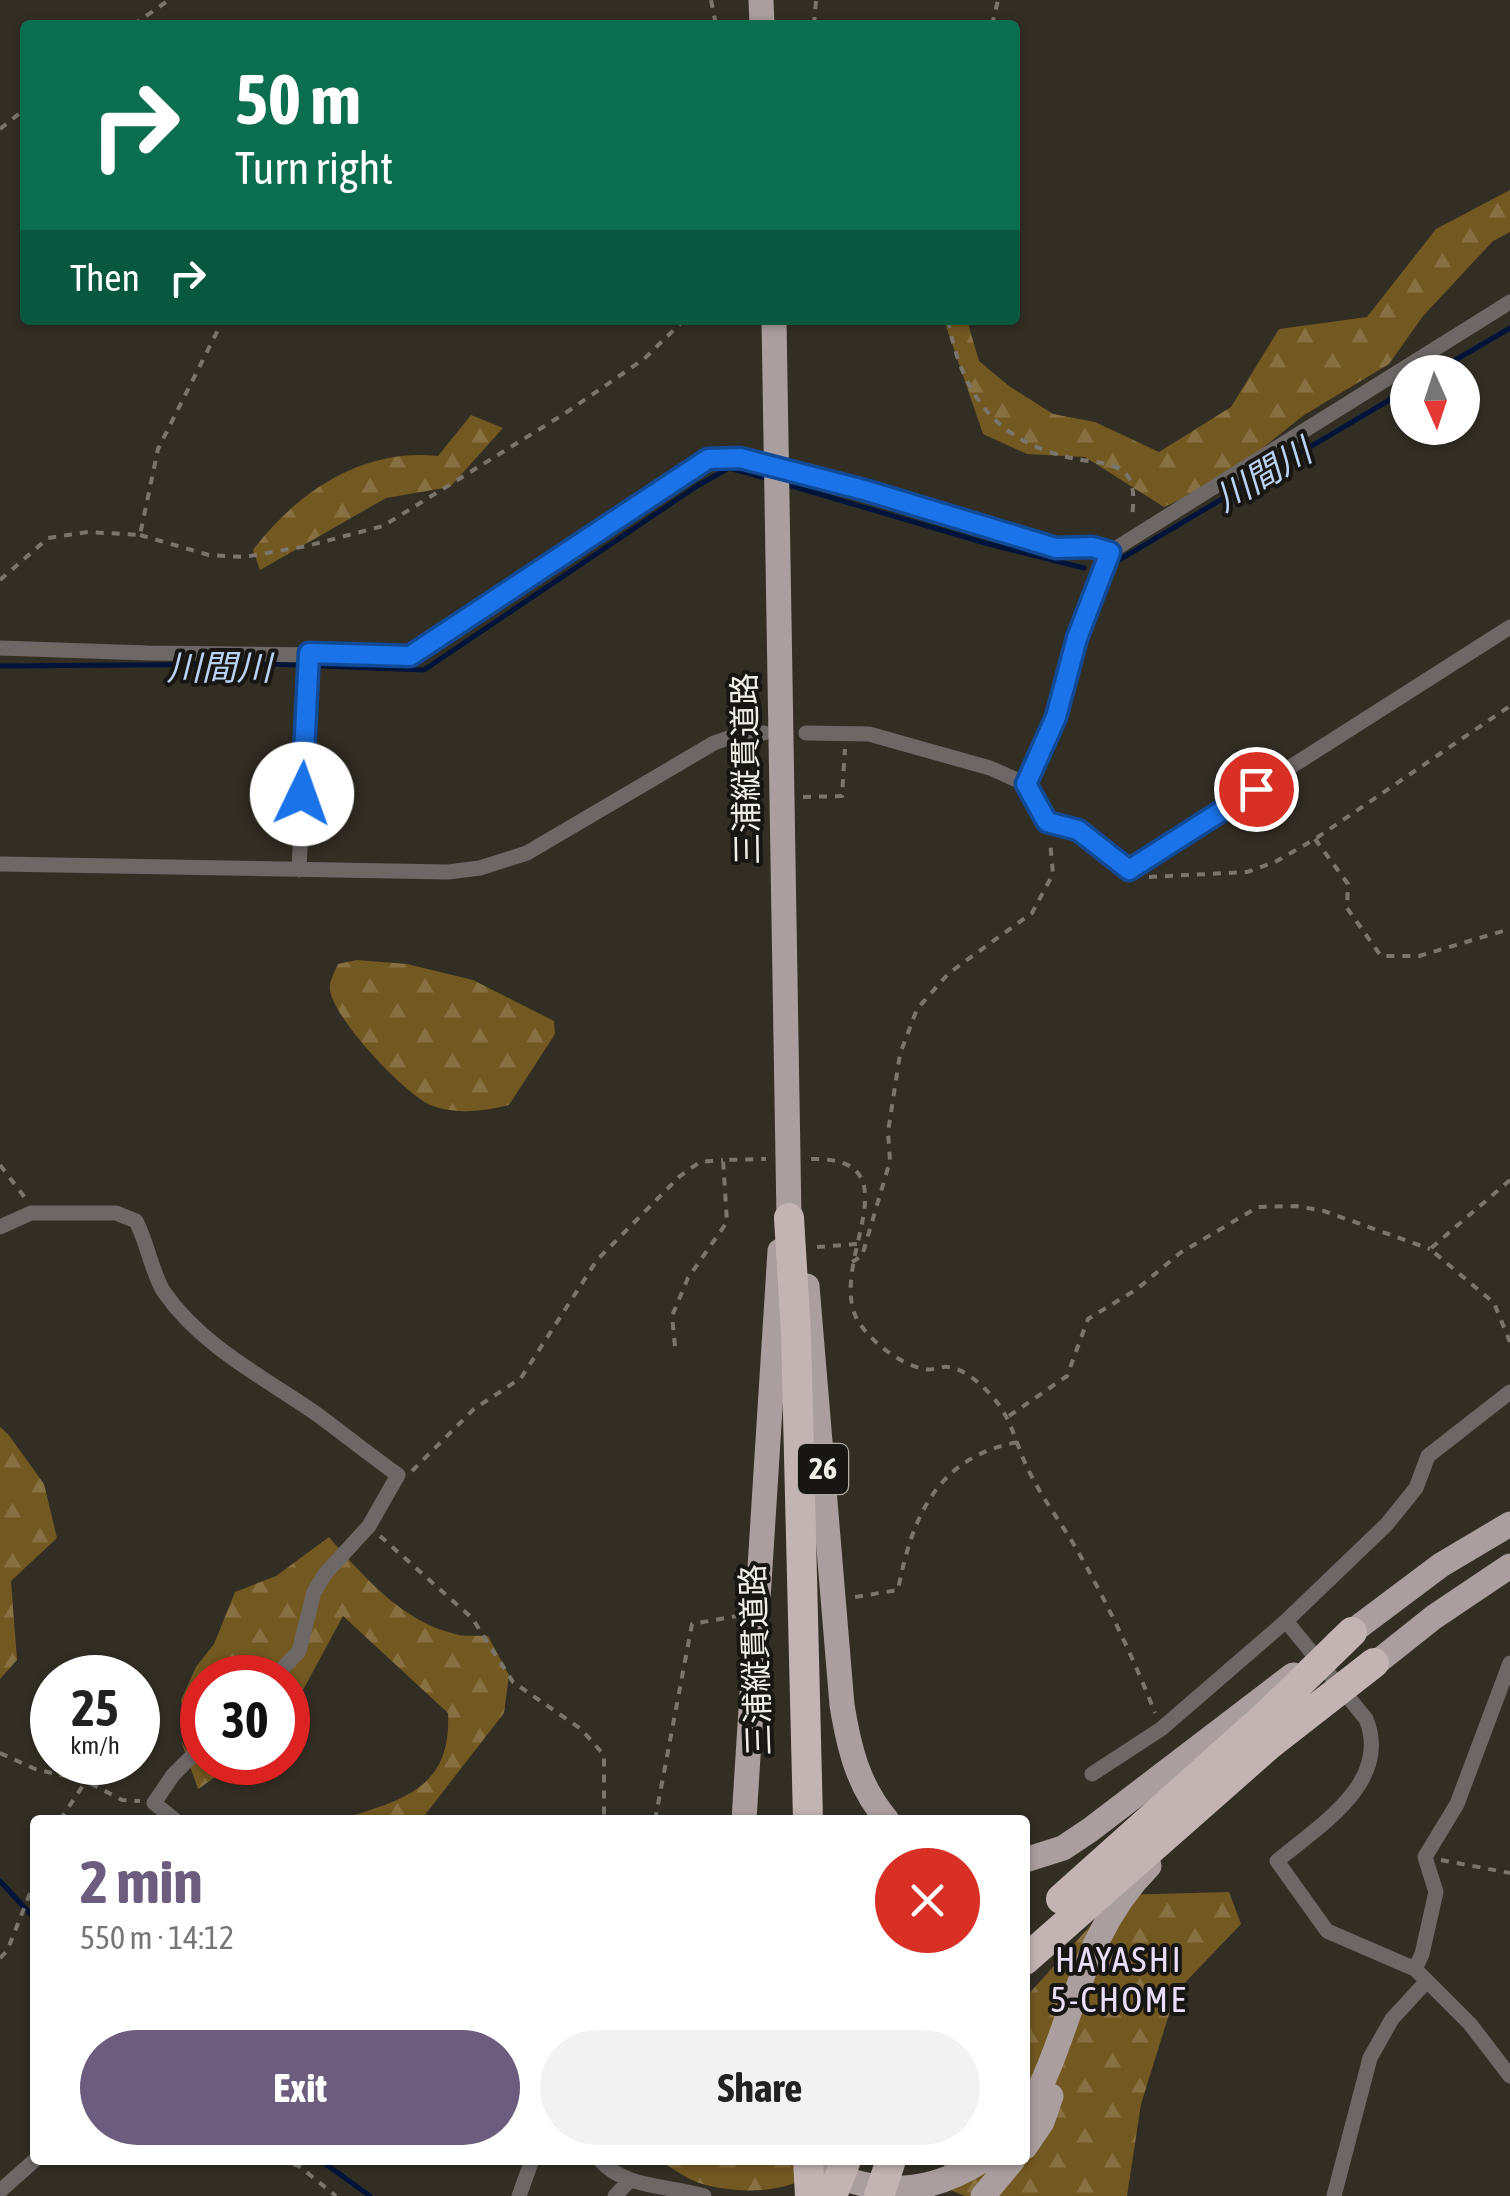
<!DOCTYPE html>
<html lang="en">
<head>
<meta charset="utf-8">
<style>
	body { margin:0; font-family:"Asap Condensed","Noto Sans JP",sans-serif; background:#f2f2f2; color:#222; height:100vh; display:flex; flex-direction:column; font-size:38px; white-space:nowrap }
	* { box-sizing:border-box; margin:0 }
	p { font-size:32px; color:#767676 }
	.icon { flex:none; width:55px; height:55px; fill:none; stroke:currentColor; stroke-width:2; stroke-linecap:round; stroke-linejoin:round }
	.map { position:relative; flex:1; overflow:hidden }
	.drawer { position:absolute; left:30px; top:1815px; width:1000px; height:350px; display:flex; flex-direction:column; background:#fff; border-radius:10px; box-shadow:0 2px 8px #0004 }
	.drawer>* { flex:none }
	.top-card { position:absolute; left:20px; top:20px; width:1000px; height:305px; border-radius:10px; box-shadow:0 2px 8px #0004; background:#0b6e4f; color:#fff; overflow:hidden }
	.needle { width:65px; rotate:177deg }
	.fabs { position:absolute; left:1390px; top:355px; display:grid; gap:20px }
	.fabs a { display:grid; place-items:center; width:90px; height:90px; border-radius:50%; background:#fff; box-shadow:0 2px 8px #0004; font-size:50px }
	.speed { position:absolute; left:30px; top:1655px; display:flex; gap:20px; font-size:50px; font-weight:700; text-align:center }
	.speed>* { display:grid; place-content:center; width:130px; height:130px; border-radius:50%; background:#fff; box-shadow:0 2px 8px #0004; line-height:1 }
	.speed small { font-size:25px; font-weight:400 }
	.speed .limit { border:15px solid #d22; background:#fff; color:#111 }
	.pin { position:absolute; display:grid; place-items:center; width:85px; height:85px; color:#fff; margin:-42px; border:5px solid #fff; border-radius:50%; box-shadow:0 2px 10px #0007 }
	.me { position:absolute; width:110px; margin:-55px; rotate:3deg; stroke-linejoin:round; filter:drop-shadow(0 0 8px #0008) }
	.turn { display:flex; align-items:center; gap:35px; height:210px; padding:0 50px; font-size:45px }
	.turn .icon { width:130px; height:130px; stroke-width:2.5 }
	.turn b { display:block; font-size:70px; line-height:85px }
	.then { display:flex; align-items:center; height:95px; padding:0 50px; background:#0003; gap:20px; font-size:38px }
	.round { display:grid; place-items:center; flex:none; width:105px; height:105px; border-radius:52px; background:#f2f2f2 }
	.head { display:flex; align-items:center; justify-content:space-between; height:170px; padding:0 50px }
	h1 { font-size:60px; font-weight:700; line-height:75px; color:#6c5d7e }
	.action { display:flex; gap:20px; margin-top:auto; padding:20px 50px }
	.action a { flex:1; height:115px; border-radius:60px; background:#6c5d7e; color:#fff; font-size:40px; font-weight:700; line-height:115px; text-align:center }
	.action a+a { background:#f2f2f2; color:#222 }
	.map>svg:first-child { display:block }
	.forest { fill:url(#forest-firs) }
	.lines { fill:none; stroke-linecap:round; stroke-linejoin:round }
	.stream { stroke:#001439; stroke-width:5 }
	.path { stroke:#7a766d; stroke-width:4; stroke-dasharray:8 8; stroke-linecap:butt }
	.minor { stroke:#6d6766; stroke-width:15 }
	.primary { stroke:#ab9e9e; stroke-width:25 }
	.motorway { stroke:#c3b4b3; stroke-width:30 }
	.route-casing { stroke:#114b97; stroke-width:25 }
	.route { stroke:#1a73e8; stroke-width:18 }
	.labels { text-anchor:middle; stroke-width:8; stroke-linejoin:round; paint-order:stroke }
	.shield { fill:#181612; stroke:#b1aea8; stroke-width:2.5 }
	.shield-label { font-size:30px; font-weight:bold; fill:#f2efe9 }
	.street-label { font-size:32px; fill:#f2efe9; stroke:#181612 }
	.water-label { font-size:35px; font-style:italic; fill:#bad2f2; stroke:#181612 }
	.neighbourhood-label { font-size:35px; letter-spacing:2.5px; fill:#eadefa; stroke:#181612 }
</style>
</head>
<body>
<div class="map">
<svg width="1510" height="2196" viewBox="0 0 1510 2196">
	<defs>
		<pattern id="forest-firs" width="22" height="20" patternUnits="userSpaceOnUse" patternTransform="scale(2.5)"><rect width="22" height="20" fill="#725821"/><path d="M5 1l3.5 6h-7zM16 11l3.5 6h-7z" fill="#877041"/></pattern>
	</defs>
	<rect width="100%" height="100%" fill="#332e24"/>
	<!-- forest -->
	<path class="forest" d="M1510,190V232L1493,241L1423,316L1389,364L1304,415L1221,481L1164,507L1085,457L1027,454L983,434L944,320H967L979,361L1009,386L1053,414L1095,422L1159,452L1231,407L1279,329L1367,317L1436,229Z
		M471,415L503,428L450,487L386,498L260,570L253,550C297,492 362,448 438,456Z
		M357,960L407,964L473,980L554,1021L555,1034L509,1105C484,1111 459,1115 433,1106C408,1098 327,1013 330,986C330,980 335,971 338,964Z
		M0,1427L8,1434L44,1484L57,1538L11,1581L17,1660L0,1679Z
		M329,1537C363,1576 403,1622 455,1634C465,1637 478,1635 488,1636L509,1675L504,1713L421,1820H339C401,1800 452,1790 448,1713L343,1616L303,1690L288,1703V1678H202V1762L236,1763L198,1789L181,1741L190,1755L181,1700L196,1667L214,1644L235,1592L276,1576Z
		M1229,1892L1241,1924L1176,1992L1141,2104L1127,2196H965L940,2186L945,2160H1025V1998L1118,1895Z
		M658,2160H831C799,2194 743,2196 699,2183C685,2178 671,2167 658,2160Z"/>
	<g class="lines">
		<!-- stream -->
		<path class="stream" d="M1435,372L1510,328
			M785,484L985,543L1084,568
			M1119,560L1408,389
			M0,666L270,664L424,670L697,486L729,468L769,479
			M0,1881L35,1919
			M320,2160L370,2196"/>
		<!-- path -->
		<path class="path" d="M711,0L716,25
			M133,25L169,0
			M814,25L816,0
			M992,25L998,0
			M0,129L25,109
			M948,320C962,396 997,443 1076,459C1091,462 1116,462 1127,475C1136,487 1133,505 1132,520
			M140,535L209,555L244,557L307,546L383,526L564,414L644,359L684,320
			M0,580L48,538L88,532L140,535L158,449L223,320
			M803,797L842,796L845,749
			M1315,839L1348,884L1347,908L1381,956H1419L1510,929
			M1149,877L1247,872L1275,862L1315,839L1510,706
			M811,1159C920,1157 825,1264 858,1321C870,1341 902,1366 925,1369C932,1371 940,1366 948,1367C960,1368 972,1377 981,1385C1015,1416 1012,1440 1032,1477C1046,1504 1065,1528 1080,1555C1108,1605 1134,1659 1155,1713
			M0,1165L26,1199
			M1510,1180L1430,1249L1494,1303L1510,1342
			M817,1247L857,1244
			M852,1262L862,1256L890,1161L888,1132L900,1054L917,1009L949,973L1032,913L1053,874L1050,841
			M675,1346L672,1316L688,1278L727,1222L723,1160L766,1159
			M1009,1416L1067,1376L1088,1319L1137,1289L1180,1253L1258,1207L1296,1206L1324,1211L1430,1249
			M412,1471L474,1409L521,1378L597,1260L680,1176L700,1162L723,1160
			M380,1536L472,1618L513,1682L581,1729L604,1755V1816L611,1820
			M855,1597L898,1590C912,1517 937,1457 1018,1442
			M0,1753L35,1769L86,1781L122,1800L140,1801
			M60,1820L86,1781
			M655,1820L692,1624L737,1616
			M1441,1860L1510,1873
			M0,1958L7,1951L35,1881
			M278,2160L299,2166L336,2196"/>
		<!-- minor -->
		<path class="minor" d="M0,648L148,653L410,656L708,459L740,458L864,490L1056,548L1092,547L1110,552
			M806,733L869,734L990,768L1026,784L1047,822L1078,829L1129,870L1510,627
			M1026,784L1057,717L1077,638L1110,552L1510,302
			M0,864L448,872L480,868L527,853L714,743L740,734L764,733
			M299,870L309,653
			M0,1227L31,1213H116L136,1221C147,1242 153,1276 164,1292C201,1346 265,1378 318,1415C345,1435 371,1456 398,1475L369,1526L325,1574L314,1592L299,1651L274,1678
			M1286,1621L1366,1719C1392,1782 1319,1826 1277,1861L1327,1931L1415,1969L1470,2024L1510,2076
			M1092,1774L1161,1729L1286,1621L1387,1524L1416,1488L1428,1456L1510,1392
			M175,1820L154,1803L173,1775L202,1746
			M1415,1969L1422,1954L1436,1892L1425,1857L1457,1804L1510,1663
			M600,2160C625,2189 670,2185 704,2196
			M0,2191L35,2160
			M519,2196L532,2160
			M615,2196L629,2181
			M1334,2196L1370,2058L1392,2019L1426,1982"/>
		<!-- primary -->
		<path class="primary" d="M761,0L762,25
			M774,320L789,1218
			M807,1286L842,1705C849,1748 858,1786 887,1820
			M1337,1643L1441,1565L1510,1524
			M1361,1675L1434,1617L1510,1566
			M744,1820L780,1251
			M1025,1860L1063,1848L1090,1830L1293,1675
			M1025,2116C1075,2031 1075,1941 1149,1866
			M1025,2147L1042,2122L1051,2096
			M822,2171C882,2195 927,2196 983,2160
			M983,2196L1013,2160"/>
		<!-- motorway -->
		<path class="motorway" d="M789,1218L796,1334L808,1820
			M1061,1899L1270,1712L1352,1632
			M1025,1960L1269,1745L1374,1663
			M808,2160L810,2196
			M832,2196L846,2160
			M879,2196L891,2160"/>
	</g>
	<g class="lines">
		<defs>
			<path id="route" d="M302,794L309,653L410,656L708,459L740,458L864,490L1056,548L1092,547L1110,552L1077,638L1056,717L1026,784L1047,822L1078,830L1129,870L1256,789"/>
		</defs>
		<!-- route casing -->
		<use href="#route" class="route-casing"/>
		<!-- route -->
		<use href="#route" class="route"/>
	</g>
	<g class="labels">
		<!-- shield labels -->
		<rect class="shield" x="798" y="1444" width="50" height="50" rx="8"/>
		<g class="shield-label">
			<text x="823" y="1479">26</text>
		</g>
		<!-- street labels -->
		<g class="street-label">
			<text transform="translate(746 769) rotate(-91)" y="11">三浦縦貫道路</text>
			<text transform="translate(756 1660) rotate(-92)" y="11">三浦縦貫道路</text>
		</g>
		<!-- water labels -->
		<g class="water-label">
			<text transform="translate(1263 475) rotate(-31)" y="12">川間川</text>
			<text x="219" y="680">川間川</text>
		</g>
		<!-- neighbourhood labels -->
		<g class="neighbourhood-label">
			<text x="1119" y="1972">HAYASHI<tspan x="1119" dy="40">5-CHOME</tspan></text>
		</g>
	</g>
</svg>
<div class="fabs">
<a><svg class="needle" viewBox="-14 -14 28 28"><path d="M0-13l5 13h-10z" fill="#e53935"/><path d="M0 13l5-13h-10z" fill="#767676"/></svg></a>
</div>
<div class="speed"><div>25<small>km/h</small></div><div class="limit">30</div></div>
<div class="pin" style="left:1256px;top:789px;background:#d93025"><svg class="icon" aria-label="arrive" viewBox="0 0 24 24"><path d="M6 21V4h12l-3 4 3 4H6"/></svg></div>
<svg class="me" style="left:302px;top:794px" viewBox="-20 -20 40 40"><circle r="19" fill="#fff"/><path d="M0-13L10 11 0 6-10 11z" fill="#1a73e8"/></svg>
<div class="top-card">
<div class="turn"><svg class="icon" aria-label="right" viewBox="0 0 24 24"><path d="M7 20v-9h11M14 6l5 5-5 5"/></svg><div><b>50 m</b>Turn right</div></div>
<div class="then">Then<svg class="icon" aria-label="right" viewBox="0 0 24 24"><path d="M7 20v-9h11M14 6l5 5-5 5"/></svg></div>
</div>
<section class="drawer">
<div class="head"><div><h1>2 min</h1><p>550 m · 14:12</p></div><a class="round" style="background:#d93025;color:#fff"><svg class="icon" aria-label="close" viewBox="0 0 24 24"><path d="M6 6l12 12M18 6L6 18"/></svg></a></div>
<div class="action"><a>Exit</a><a>Share</a></div>
</section>
</div>
</body>
</html>
